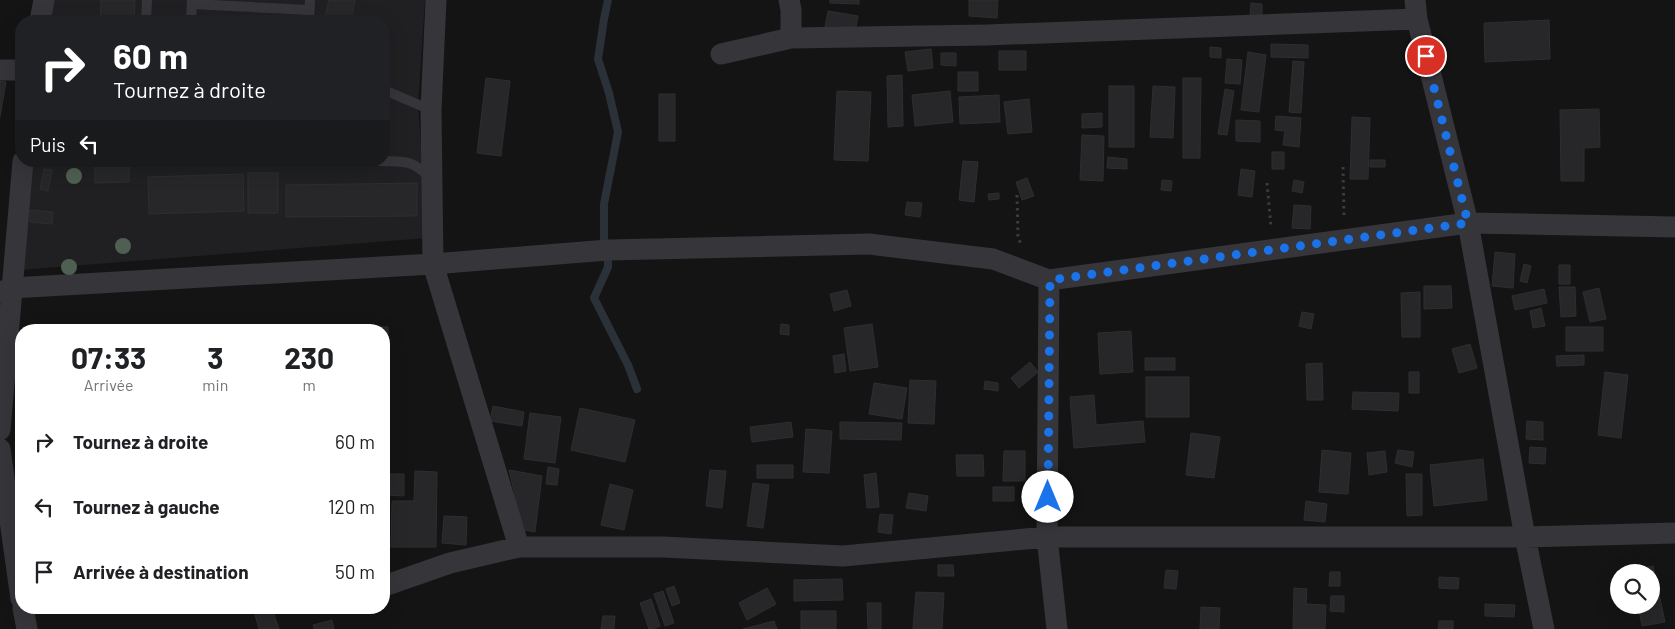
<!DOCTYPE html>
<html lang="fr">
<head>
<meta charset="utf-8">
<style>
	body { margin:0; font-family:Barlow,sans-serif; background:#f6f6f6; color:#202124; height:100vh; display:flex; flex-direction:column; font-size:19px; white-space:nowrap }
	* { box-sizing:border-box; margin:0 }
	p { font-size:16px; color:#757577 }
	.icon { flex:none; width:28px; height:28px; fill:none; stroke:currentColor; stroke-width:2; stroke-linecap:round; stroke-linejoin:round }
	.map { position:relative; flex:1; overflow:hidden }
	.details { position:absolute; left:15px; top:324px; width:375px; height:290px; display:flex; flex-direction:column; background:#fff; border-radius:20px; box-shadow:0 5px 20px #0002 }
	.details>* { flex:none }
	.guide { position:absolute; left:15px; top:15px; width:375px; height:152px; border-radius:20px; box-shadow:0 5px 20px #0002; background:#202124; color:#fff; overflow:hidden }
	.fabs { position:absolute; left:1610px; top:564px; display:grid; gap:10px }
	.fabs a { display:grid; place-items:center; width:50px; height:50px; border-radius:50%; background:#fff; box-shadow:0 5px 20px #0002; font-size:25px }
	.pin { position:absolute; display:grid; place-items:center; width:42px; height:42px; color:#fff; margin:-21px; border:2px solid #fff; border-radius:50%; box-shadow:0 1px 5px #0007 }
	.me { position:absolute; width:55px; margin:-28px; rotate:0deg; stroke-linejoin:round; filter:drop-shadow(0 0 4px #0008) }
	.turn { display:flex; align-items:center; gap:18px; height:105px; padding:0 15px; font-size:22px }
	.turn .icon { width:65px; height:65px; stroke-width:2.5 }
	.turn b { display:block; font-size:35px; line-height:42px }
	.then { display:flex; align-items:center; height:48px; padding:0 15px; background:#0003; gap:10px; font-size:19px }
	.eta { display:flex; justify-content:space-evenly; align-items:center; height:85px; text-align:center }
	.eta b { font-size:30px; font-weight:700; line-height:35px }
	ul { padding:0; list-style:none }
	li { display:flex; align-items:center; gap:15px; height:65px; padding:0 15px }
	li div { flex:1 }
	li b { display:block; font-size:19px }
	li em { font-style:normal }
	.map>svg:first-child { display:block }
	.built { fill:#202022 }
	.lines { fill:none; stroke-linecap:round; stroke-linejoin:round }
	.stream { stroke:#2b3138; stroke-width:8 }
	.building { fill:#272729; stroke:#2e2e31 }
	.path { stroke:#3b3c41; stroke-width:3; stroke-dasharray:2.5 4; stroke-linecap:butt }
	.lane { stroke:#35353a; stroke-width:10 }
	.street { stroke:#35353a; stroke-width:21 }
	.tree { fill:#4f6052 }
	.route { stroke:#1a73e8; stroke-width:9; stroke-dasharray:0 16.2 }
</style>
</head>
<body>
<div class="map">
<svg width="1675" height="629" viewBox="0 0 1675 629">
	<rect width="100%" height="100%" fill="#141415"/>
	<!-- built -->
	<path class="built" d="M52,0H425L418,106L428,238L19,270L29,161H384V21H48Z"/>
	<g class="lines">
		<!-- stream -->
		<path class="stream" d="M608,0L604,19L598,59L609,93L618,132L604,204V239L608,250V267L594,298L628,365L637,389"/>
	</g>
	<!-- building -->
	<path class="building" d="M101,0H135L134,21H100Z
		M329,0H355L351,21H324Z
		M830,0H859V4L830,3Z
		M969,0H998L997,18L969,16Z
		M1251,3L1262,4V16L1250,15Z
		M828,11L858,16L855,32L825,27Z
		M1549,20L1550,59L1485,62L1484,23Z
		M1271,44L1308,45V58L1271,57Z
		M1210,47L1221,48V58L1210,57Z
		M931,49L933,68L908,71L905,52Z
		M999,51H1026V70H999Z
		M1248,52L1266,55L1259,112L1241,110Z
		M941,53H956V66L941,65Z
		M1227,59L1242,60L1240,84L1225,83Z
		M1293,61L1304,62L1301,113L1289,112Z
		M958,72H978V91H958Z
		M902,75L903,126L888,127L887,76Z
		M486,78L510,81L501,156L477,153Z
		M1183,78H1201L1200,158H1183Z
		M0,81L6,82L0,117Z
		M1109,86H1134V147H1109Z
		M1153,86L1175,87L1173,138L1150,137Z
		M1225,89L1234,91L1227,135L1218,134Z
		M837,91L871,92L868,161L834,160Z
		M950,91L953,122L915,126L912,95Z
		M659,94H675V141H659Z
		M999,95L1000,122L960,124L959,97Z
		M1029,99L1032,132L1008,134L1004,102Z
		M1599,109L1600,147L1584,148V181H1561L1560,110Z
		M1102,113V127L1082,128V114Z
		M1276,116L1301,118L1299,147L1283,145L1285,131L1275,130Z
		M1352,117L1370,118L1368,179H1350Z
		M1236,120L1260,121V142L1236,141Z
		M1082,135L1104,136L1103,181L1080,180Z
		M1272,152H1284V169H1272Z
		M1108,157L1127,159V169L1107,168Z
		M1370,160H1385V167H1370Z
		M95,161H129V182L95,183Z
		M963,161L978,162L974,202L959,200Z
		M44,169L52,170L48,191L40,189Z
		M1241,169L1255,171L1252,197L1238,195Z
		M248,173H278V213H248Z
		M243,174L244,211L149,214L148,177Z
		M1027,178L1034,196L1022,200L1016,182Z
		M1162,180L1172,181L1171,191L1161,190Z
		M1294,180L1304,182L1302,193L1292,191Z
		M417,183V216L286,217V185Z
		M999,193V199L989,200L988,194Z
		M907,202L922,203L920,217L905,215Z
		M1294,205L1311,206L1310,229L1292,228Z
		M30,210L53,212L52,224L30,222Z
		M1495,252L1515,254L1513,288L1492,286Z
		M1524,264L1531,266L1527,283L1520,281Z
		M1559,265H1570V284H1559Z
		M1424,286H1451L1452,308L1424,309Z
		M1559,287H1575L1576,316L1561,317Z
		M1599,288L1606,319L1590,322L1583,292Z
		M1544,289L1547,303L1515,310L1512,296Z
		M847,290L851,306L834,311L830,294Z
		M1420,292V337H1402L1401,293Z
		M1541,308L1545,326L1533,328L1530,311Z
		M1302,312L1314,314L1311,329L1299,326Z
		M781,324L789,325V335L780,334Z
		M872,324L878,367L850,371L844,328Z
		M335,327H388V355H384V330H335Z
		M1566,327H1603V351H1566Z
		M271,328L315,329V330H271Z
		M1131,331L1133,372L1100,374L1098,333Z
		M1470,344L1477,368L1459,373L1452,349Z
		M844,354L846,371L835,373L833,356Z
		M1584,355V365L1557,366L1556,356Z
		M1145,358H1175V370H1145Z
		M1030,362L1038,372L1019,388L1011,378Z
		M1322,363L1323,400H1307L1306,364Z
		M1409,372H1419V393H1409Z
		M1605,372L1628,375L1621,438L1598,435Z
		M1146,377H1189V417H1146Z
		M910,380L936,381L934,424L908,423Z
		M985,381L998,383V391L984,389Z
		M874,383L907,388L902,419L869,414Z
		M1353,392L1399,393L1398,411L1352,409Z
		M1094,395L1096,425L1143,421L1145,442L1074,448L1070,397Z
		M493,406L524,412L522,426L490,421Z
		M580,408L635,420L625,462L571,450Z
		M530,413L561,417L555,463L524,459Z
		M1527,421L1543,422V440L1526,439Z
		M791,422L793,437L752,442L750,427Z
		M840,422L902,423L901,440L840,439Z
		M806,429L832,431L829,473L803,472Z
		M1191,433L1220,437L1214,478L1186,475Z
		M1530,447L1546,448L1545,464L1529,463Z
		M1322,450L1351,453L1348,494L1319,492Z
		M1398,450L1414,452L1412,467L1395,463Z
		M1004,451H1025V481H1003Z
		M1385,451L1387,472L1369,475L1367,453Z
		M956,455H983L984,476H957Z
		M1483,459L1487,500L1434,506L1430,465Z
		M757,465H793V478H757Z
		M548,467L559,469L557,485L546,484Z
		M509,470L542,476L535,532L523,530Z
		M710,470L726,471L722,508L706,506Z
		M415,471L437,472L436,547H391L392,501H414Z
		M876,473L879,507L867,508L864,475Z
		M384,474H404V496L384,495Z
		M1406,474H1422V515L1407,516Z
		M753,483L769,485L763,528L747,526Z
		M610,484L633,490L624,530L601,525Z
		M993,487H1014V501H993Z
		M909,493L928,496L926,511L906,508Z
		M1306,501L1327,504L1325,522L1304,520Z
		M880,514L893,515L891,534L878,532Z
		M444,516L467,517L466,545L442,543Z
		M938,565H953L954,576H938Z
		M1653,566L1665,622L1642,626L1638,605H1651V572H1631V571Z
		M1166,570L1178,571L1176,589L1164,588Z
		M1330,572H1340V586H1329Z
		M1439,577L1459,578L1458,589L1439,588Z
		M842,579L843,600L794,601V580Z
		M674,586L680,603L672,606L666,589Z
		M767,588L776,604L747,620L739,603Z
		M1294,588L1307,589L1306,604L1326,605L1325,629H1293Z
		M663,591L674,623L665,626L654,594Z
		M916,592L944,593L942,629H913Z
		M1331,596H1344V612L1330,611Z
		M651,599L660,626L653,629H649L640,603Z
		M867,603H881V629H868Z
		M1485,604L1515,605L1514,617L1485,616Z
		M1201,607L1220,608L1219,629H1200Z
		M253,608H272L279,629H259Z
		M801,611H836V629H801Z
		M603,616H615L614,629H601Z
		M332,620L334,629H314L313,625Z
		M774,621L777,629H743Z
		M1439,621H1453V629H1438Z"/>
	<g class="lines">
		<!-- path -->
		<path class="path" d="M1343,167L1344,217
			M1267,183L1271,227
			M1017,195L1018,236L1021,245"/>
		<!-- lane -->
		<path class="lane" d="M192,4L309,10
			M146,21L147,0
			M191,21L192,0
			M309,21L310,0
			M384,90L431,110
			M380,161C407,162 410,159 431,178"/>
		<!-- street -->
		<path class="street" d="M436,0L431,110L433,264L519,547H663L843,556L1047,537H1525L1675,533
			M789,0L791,10V38
			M1415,0L1417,19L1468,223L1525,537L1544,629
			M40,21L44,0
			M721,54L791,38L987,35L1417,19
			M0,70H21
			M0,292L12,288L433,264L608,250L869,244L993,259L1049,280
			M0,430L23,161
			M0,449L21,599
			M384,586L450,563L519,547
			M23,608L27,629
			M1057,629L1047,537L1049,280L1468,223L1675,227"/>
	</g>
	<!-- trees -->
	<g class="tree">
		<circle cx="74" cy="176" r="8"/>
		<circle cx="123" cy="246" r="8"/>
		<circle cx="69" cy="267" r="8"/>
	</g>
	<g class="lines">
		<!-- route -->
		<path class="route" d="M1048,497L1050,280L1468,223L1426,56"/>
	</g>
</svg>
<div class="fabs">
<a><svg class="icon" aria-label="search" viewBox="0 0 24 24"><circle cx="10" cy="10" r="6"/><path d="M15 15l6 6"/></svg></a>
</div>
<div class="pin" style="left:1426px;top:56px;background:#d93025"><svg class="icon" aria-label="arrive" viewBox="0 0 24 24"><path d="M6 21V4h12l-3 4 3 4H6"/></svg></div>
<svg class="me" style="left:1048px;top:497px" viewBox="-20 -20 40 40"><circle r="19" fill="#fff"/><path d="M0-13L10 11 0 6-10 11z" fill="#1a73e8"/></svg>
<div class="guide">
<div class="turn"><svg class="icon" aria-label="right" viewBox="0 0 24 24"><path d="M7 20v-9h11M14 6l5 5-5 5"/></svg><div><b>60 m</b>Tournez à droite</div></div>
<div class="then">Puis<svg class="icon" aria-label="left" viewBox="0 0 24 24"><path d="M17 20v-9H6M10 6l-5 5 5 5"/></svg></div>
</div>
<section class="details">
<div class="eta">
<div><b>07:33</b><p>Arrivée</p></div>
<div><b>3</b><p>min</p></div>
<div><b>230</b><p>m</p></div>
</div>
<ul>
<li><svg class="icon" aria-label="right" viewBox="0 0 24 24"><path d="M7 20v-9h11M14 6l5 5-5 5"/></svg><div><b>Tournez à droite</b></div><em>60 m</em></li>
<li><svg class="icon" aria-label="left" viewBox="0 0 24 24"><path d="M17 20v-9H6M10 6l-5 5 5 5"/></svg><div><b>Tournez à gauche</b></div><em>120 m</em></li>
<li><svg class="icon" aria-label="arrive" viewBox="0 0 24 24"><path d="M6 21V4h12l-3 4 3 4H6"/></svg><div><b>Arrivée à destination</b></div><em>50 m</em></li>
</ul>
</section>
</div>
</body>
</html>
